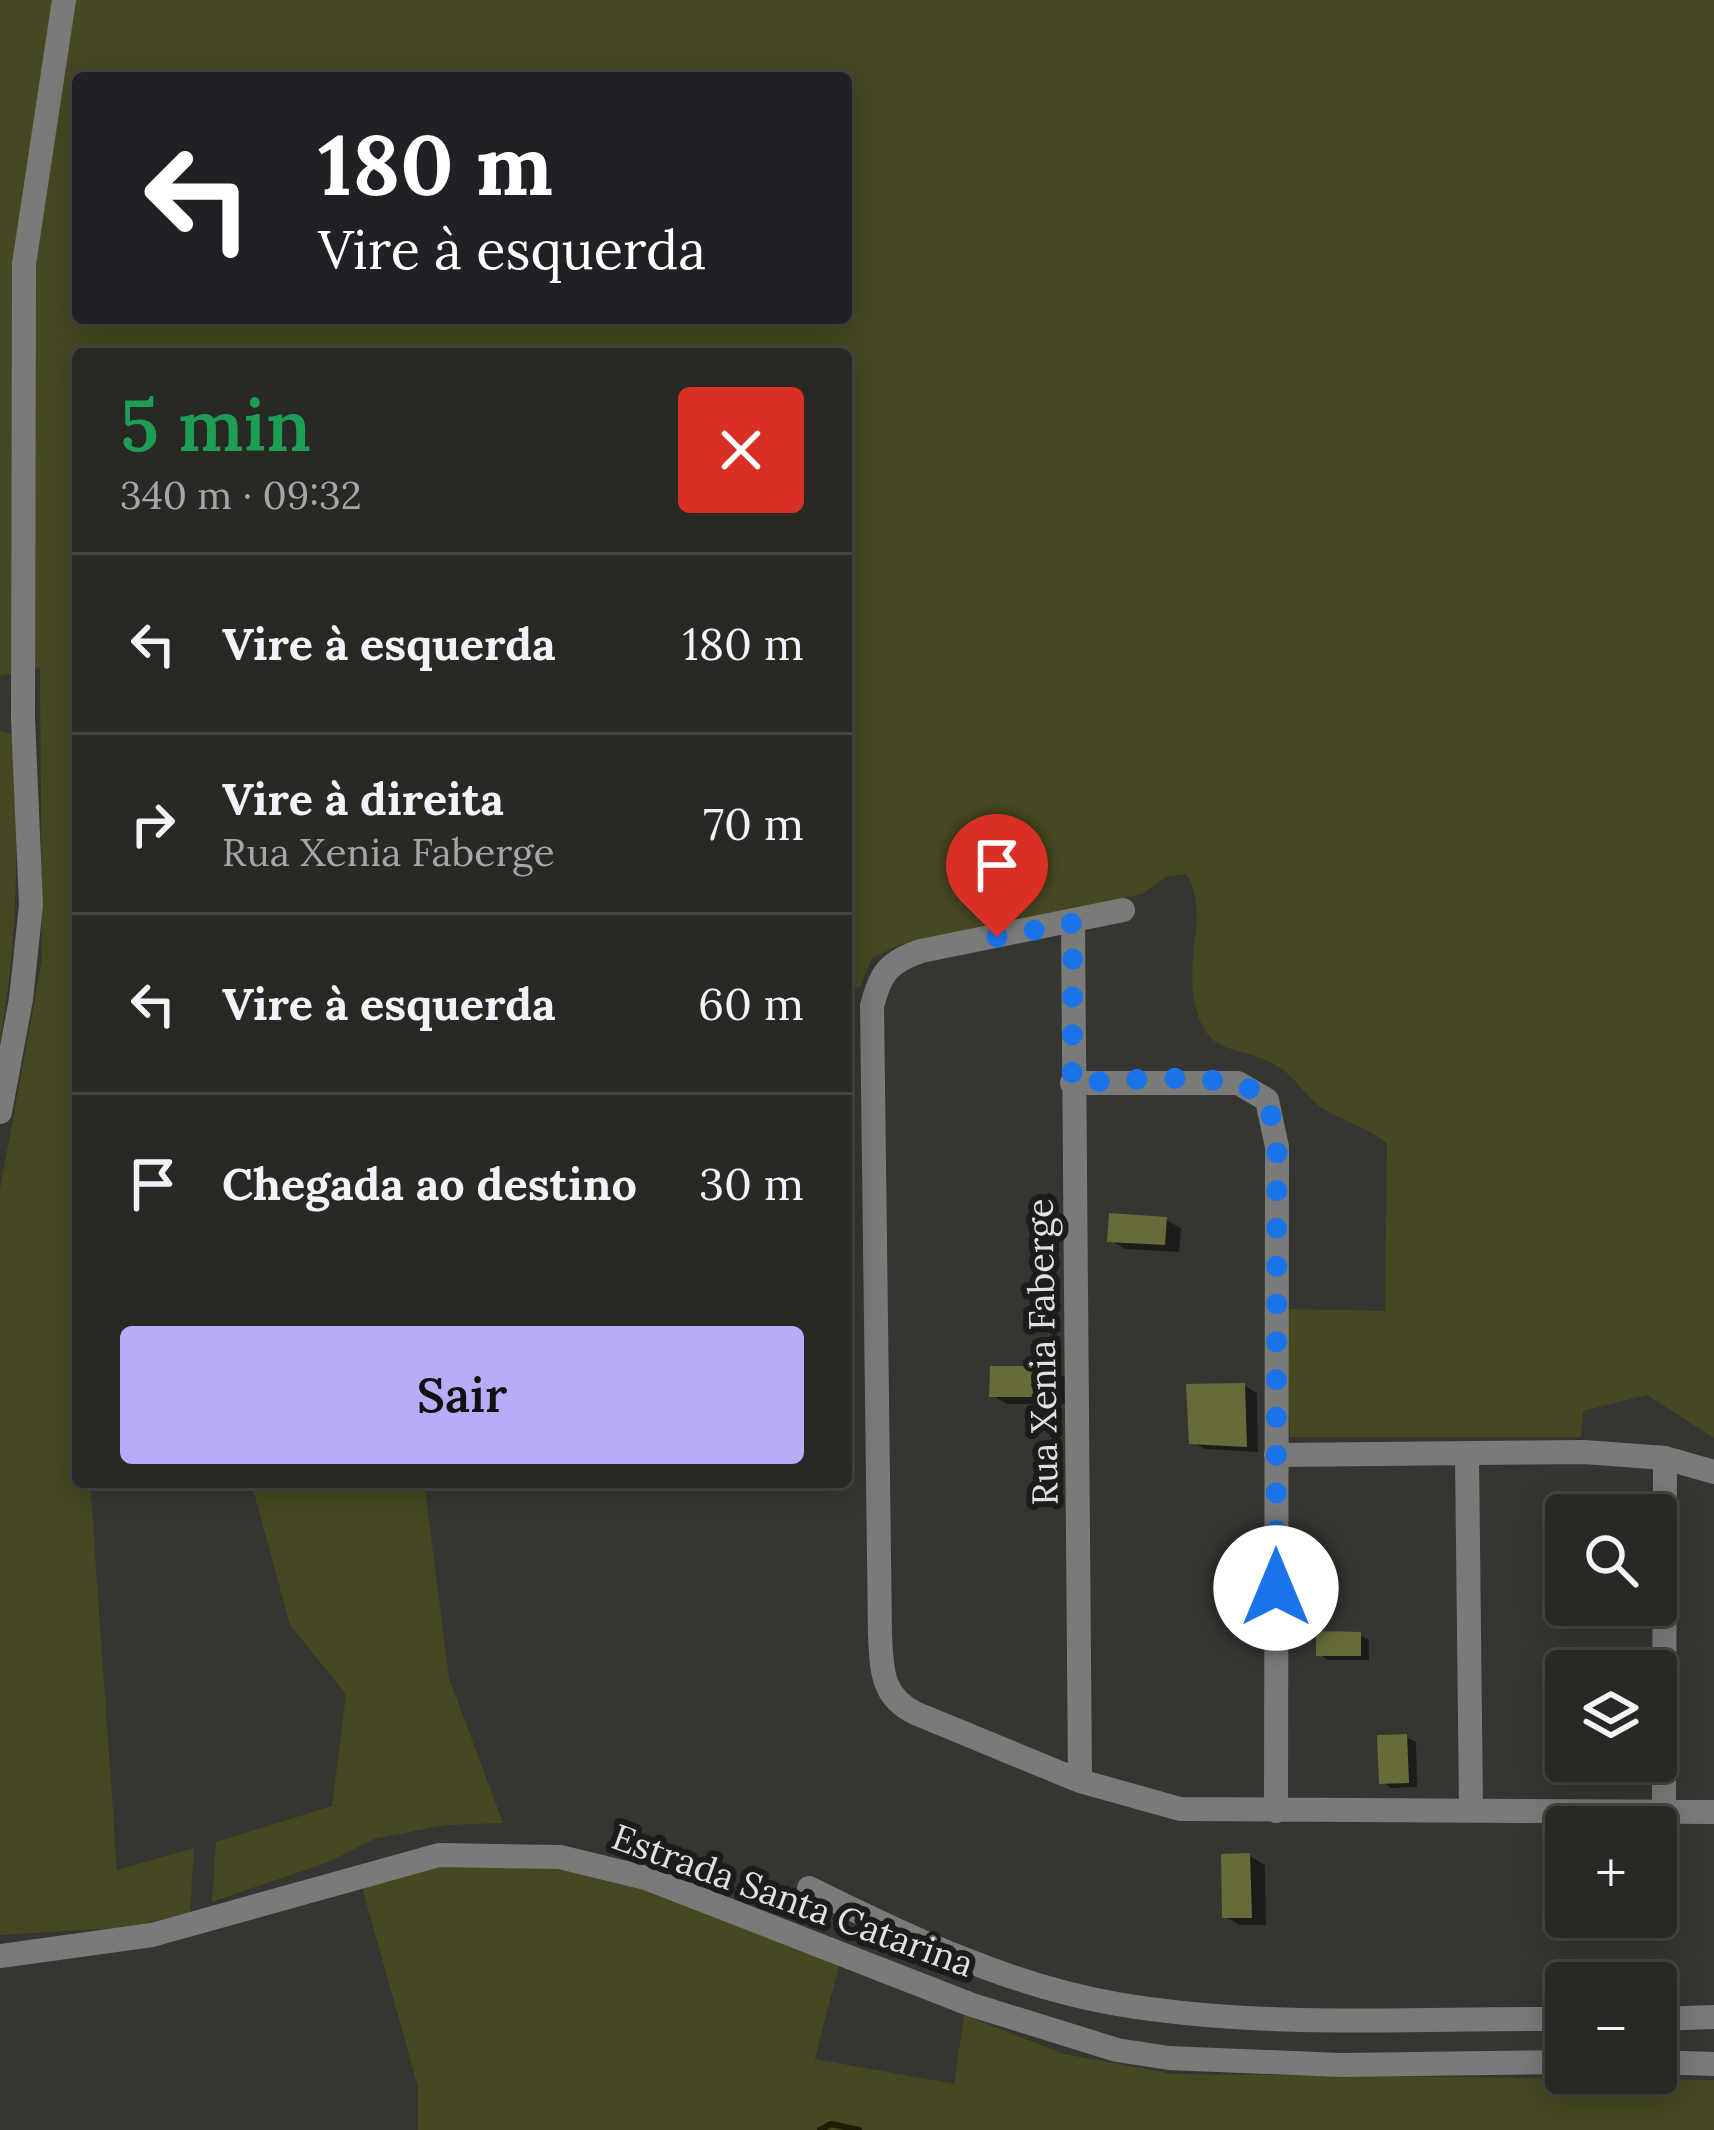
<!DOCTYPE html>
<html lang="pt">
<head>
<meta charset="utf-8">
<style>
	body { margin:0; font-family:Lora,serif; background:#30302d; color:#f1f3f6; height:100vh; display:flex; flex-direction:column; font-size:45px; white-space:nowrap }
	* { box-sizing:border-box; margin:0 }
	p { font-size:39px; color:#a5a6a7 }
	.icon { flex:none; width:66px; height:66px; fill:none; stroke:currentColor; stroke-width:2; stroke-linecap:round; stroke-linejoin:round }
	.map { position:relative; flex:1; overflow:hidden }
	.details { position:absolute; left:72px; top:348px; width:780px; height:1140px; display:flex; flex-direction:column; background:#282825; border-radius:12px; box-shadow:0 6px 30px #0003,0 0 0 3px #444442 }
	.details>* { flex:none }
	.hud { position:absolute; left:72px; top:72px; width:780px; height:252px; border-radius:12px; box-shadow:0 6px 30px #0003,0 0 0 3px #444442; background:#202124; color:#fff; overflow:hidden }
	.fabs { position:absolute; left:1545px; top:1494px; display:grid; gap:24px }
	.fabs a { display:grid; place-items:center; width:132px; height:132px; border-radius:12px; background:#282825; box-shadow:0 6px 30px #0003,0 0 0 3px #444442; font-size:60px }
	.pin { position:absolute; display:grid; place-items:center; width:102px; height:102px; color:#fff; margin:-123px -51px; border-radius:50% 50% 50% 0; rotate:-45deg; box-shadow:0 0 12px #0007 }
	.pin .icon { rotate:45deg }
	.me { position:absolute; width:132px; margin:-66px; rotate:0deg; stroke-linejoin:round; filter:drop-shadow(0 0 9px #0008) }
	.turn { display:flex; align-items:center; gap:42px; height:252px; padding:0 48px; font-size:54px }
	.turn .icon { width:156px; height:156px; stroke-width:2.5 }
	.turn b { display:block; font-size:84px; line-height:102px }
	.round { display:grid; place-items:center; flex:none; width:126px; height:126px; border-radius:12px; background:#30302d }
	.headline { display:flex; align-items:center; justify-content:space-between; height:204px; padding:0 48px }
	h1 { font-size:72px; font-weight:600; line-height:90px; color:#1e9e55 }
	.action { display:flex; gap:24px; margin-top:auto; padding:24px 48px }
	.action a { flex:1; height:138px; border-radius:12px; background:#b9abf7; color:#111; font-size:48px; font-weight:600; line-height:138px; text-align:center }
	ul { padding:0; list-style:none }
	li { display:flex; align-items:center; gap:36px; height:180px; padding:0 48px; border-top:3px solid #444442 }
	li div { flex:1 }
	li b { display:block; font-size:45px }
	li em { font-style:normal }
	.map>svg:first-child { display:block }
	.green { fill:#454821; fill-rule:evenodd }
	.shadow { fill:#0007 }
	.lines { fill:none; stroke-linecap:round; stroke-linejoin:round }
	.stream { stroke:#1d1e05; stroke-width:6 }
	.building { fill:#676b39 }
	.minor { stroke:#7a7a78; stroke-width:24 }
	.route { stroke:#1a73e8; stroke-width:21; stroke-dasharray:0 37.8 }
	.labels { text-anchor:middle; stroke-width:12; stroke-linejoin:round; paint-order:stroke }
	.street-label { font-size:36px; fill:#e1e2df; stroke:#1c1d1b }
</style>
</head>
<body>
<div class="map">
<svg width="1714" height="2130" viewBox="0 0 1714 2130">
	<rect width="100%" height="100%" fill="#353531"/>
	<!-- green -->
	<path class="green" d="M0,0H1714V1438L1647,1395L1583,1411L1581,1437H1290L1285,1309L1385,1311L1387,1143C1366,1127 1343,1121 1322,1108C1307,1098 1297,1080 1282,1069C1240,1040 1202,1065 1193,991C1188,951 1208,908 1186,874L1166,877L1142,894L900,945L872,958L860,987H846V354H78V1482H90L117,1870L194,1848L190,1912L133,1927L0,1935V1189L42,960L40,667L0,676ZM78,78H846V318H78Z
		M0,731L14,735C18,839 19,937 0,1040Z
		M251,1482H424L449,1678L503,1823L446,1825L374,1839L331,1861L212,1902L216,1842L332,1806L346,1694L290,1625Z
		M449,1865L540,1866L623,1879L839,1965L815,2059L954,2084L964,2015L1064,2054L1173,2074L1714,2080V2130H418V2087L362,1887Z"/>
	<!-- shadow -->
	<path class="shadow" d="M1166,1220L1181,1228L1179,1252L1125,1249L1110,1240Z
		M1051,1369L1066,1378L1065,1404H1007L992,1395Z
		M1245,1386L1257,1393L1258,1452L1205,1449L1192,1442Z
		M1360,1635L1369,1640V1660H1328L1319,1654Z
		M1406,1737L1416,1742L1417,1787L1391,1788L1382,1782Z
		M1250,1856L1265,1865L1266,1925H1240L1225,1917Z"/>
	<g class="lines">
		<!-- stream -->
		<path class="stream" d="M820,2130L831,2124L859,2130"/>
	</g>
	<!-- building -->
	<path class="building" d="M1109,1213L1167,1217L1165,1245L1107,1242Z
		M990,1366H1052L1051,1397H989Z
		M1245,1383L1247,1447L1189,1444L1186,1384Z
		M1316,1631L1361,1632V1656H1316Z
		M1407,1734L1409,1783L1379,1784L1377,1735Z
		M1250,1853L1252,1918H1222L1221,1854Z"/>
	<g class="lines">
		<!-- minor -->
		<path class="minor" d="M1123,910L921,951C888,962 880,974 872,1006L880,1635C882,1670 881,1696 915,1713L1080,1781L1180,1809L1714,1812
			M1073,923L1080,1781
			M1072,1083H1238L1267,1100L1277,1147L1276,1811
			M0,1112L21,999L31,905L23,719L24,264L64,0
			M1276,1455L1584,1452L1665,1458L1714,1472
			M1467,1455L1471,1809
			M1664,1809L1665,1458
			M809,1888C906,1936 1010,1986 1117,2004C1263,2029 1418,2018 1566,2019
			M0,1956L152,1935L439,1855L560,1857L646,1878L972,2005L1117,2050L1169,2058L1341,2065L1566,2062
			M1656,2019L1714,2017
			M1656,2062L1714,2064"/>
	</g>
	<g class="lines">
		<!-- route -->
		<path class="route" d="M997,937L1073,923L1072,1083C1122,1082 1232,1066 1268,1100L1277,1147L1276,1588"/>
	</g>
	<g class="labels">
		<!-- street labels -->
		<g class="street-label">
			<text transform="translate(1042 1352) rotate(-91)" y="13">Rua Xenia Faberge</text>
			<text transform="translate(793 1900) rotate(20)" y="13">Estrada Santa Catarina</text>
		</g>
	</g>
</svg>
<div class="fabs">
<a><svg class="icon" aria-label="search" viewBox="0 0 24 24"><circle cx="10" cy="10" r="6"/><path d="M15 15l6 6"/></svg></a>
<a><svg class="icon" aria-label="layers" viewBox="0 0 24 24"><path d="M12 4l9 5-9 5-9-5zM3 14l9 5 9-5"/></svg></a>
<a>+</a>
<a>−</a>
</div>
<div class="pin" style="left:997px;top:937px;background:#d93025"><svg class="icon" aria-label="arrive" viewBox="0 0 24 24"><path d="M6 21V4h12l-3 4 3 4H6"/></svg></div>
<svg class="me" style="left:1276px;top:1588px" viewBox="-20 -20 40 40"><circle r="19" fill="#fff"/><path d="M0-13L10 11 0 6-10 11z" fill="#1a73e8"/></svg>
<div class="hud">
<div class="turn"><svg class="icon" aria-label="left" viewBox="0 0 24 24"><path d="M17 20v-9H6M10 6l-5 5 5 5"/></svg><div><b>180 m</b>Vire à esquerda</div></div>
</div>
<section class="details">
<div class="headline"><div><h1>5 min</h1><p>340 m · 09:32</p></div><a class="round" style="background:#d93025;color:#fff"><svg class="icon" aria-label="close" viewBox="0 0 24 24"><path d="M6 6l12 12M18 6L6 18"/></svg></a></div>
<ul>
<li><svg class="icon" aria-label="left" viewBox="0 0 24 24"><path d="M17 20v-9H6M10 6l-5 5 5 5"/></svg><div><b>Vire à esquerda</b></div><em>180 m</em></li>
<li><svg class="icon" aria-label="right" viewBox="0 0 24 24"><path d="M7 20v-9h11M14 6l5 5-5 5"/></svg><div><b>Vire à direita</b><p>Rua Xenia Faberge</p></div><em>70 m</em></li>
<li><svg class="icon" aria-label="left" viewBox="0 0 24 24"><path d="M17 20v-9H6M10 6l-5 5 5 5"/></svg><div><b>Vire à esquerda</b></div><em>60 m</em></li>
<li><svg class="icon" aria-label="arrive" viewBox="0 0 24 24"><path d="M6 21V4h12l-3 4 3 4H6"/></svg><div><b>Chegada ao destino</b></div><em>30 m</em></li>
</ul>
<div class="action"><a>Sair</a></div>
</section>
</div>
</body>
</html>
